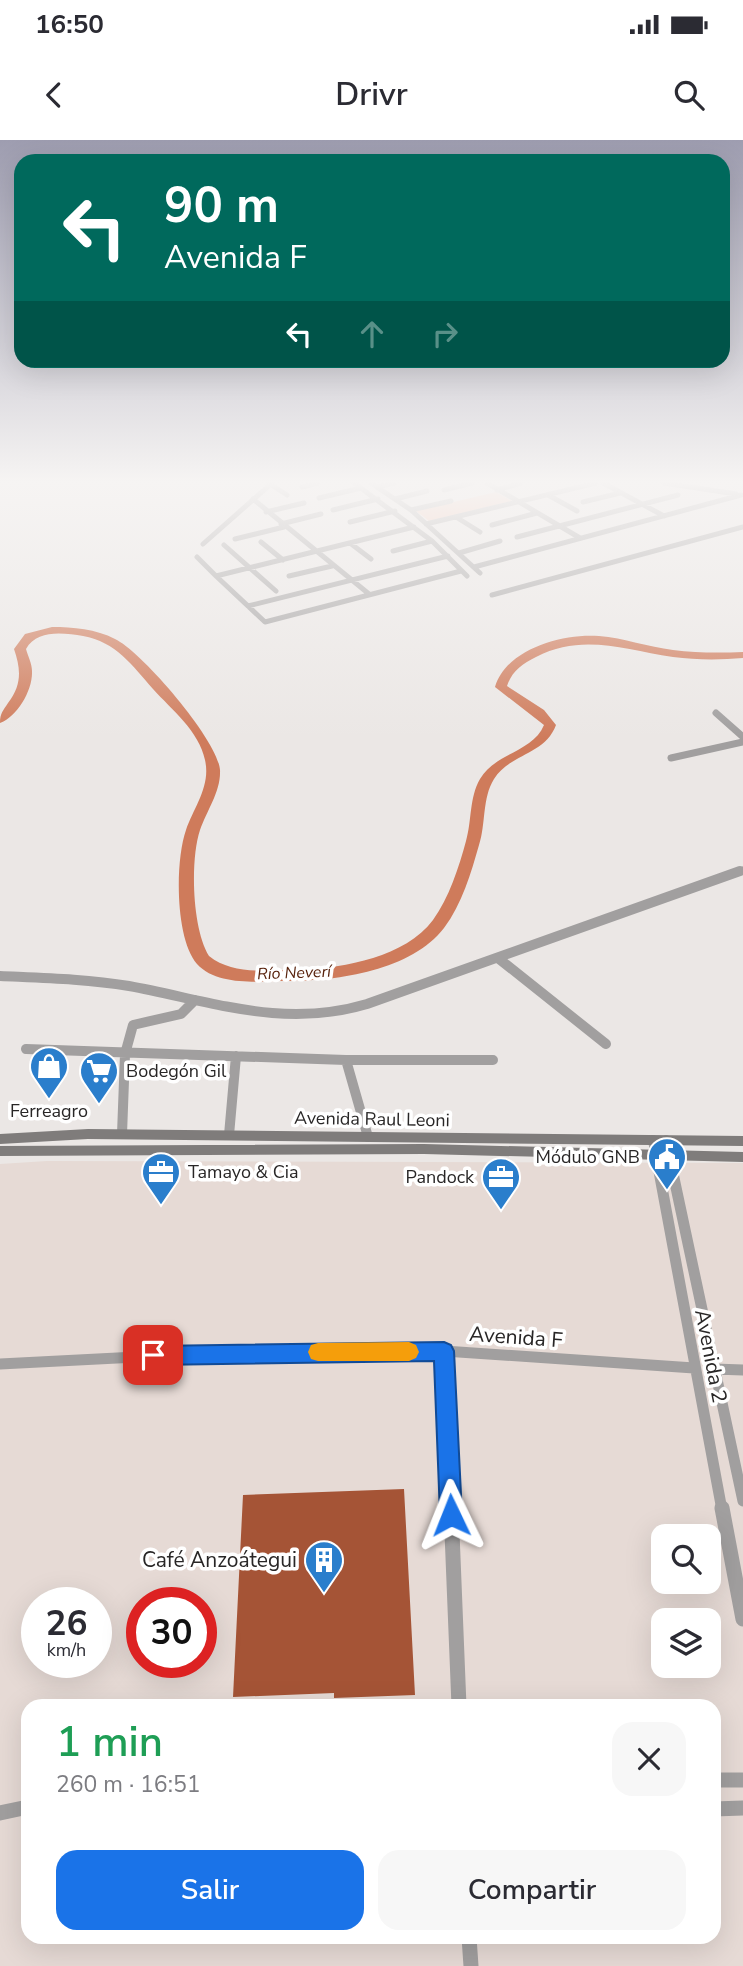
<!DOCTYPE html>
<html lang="es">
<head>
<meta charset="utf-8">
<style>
	body { margin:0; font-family:"Nunito Sans",sans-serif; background:#f7f7f7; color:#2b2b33; height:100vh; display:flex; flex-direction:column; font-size:26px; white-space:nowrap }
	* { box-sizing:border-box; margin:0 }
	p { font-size:23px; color:#7c7c81 }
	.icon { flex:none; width:38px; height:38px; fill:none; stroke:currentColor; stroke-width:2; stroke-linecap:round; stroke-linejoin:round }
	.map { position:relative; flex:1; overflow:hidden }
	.sheet { position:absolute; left:21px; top:1559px; width:700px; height:245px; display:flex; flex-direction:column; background:#fff; border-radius:21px; box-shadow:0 7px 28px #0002 }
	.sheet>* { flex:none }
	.guide { position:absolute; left:14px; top:14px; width:716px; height:214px; border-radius:21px; box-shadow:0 7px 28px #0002; background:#00695c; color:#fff; overflow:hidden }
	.fabs { position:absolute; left:651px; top:1384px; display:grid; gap:14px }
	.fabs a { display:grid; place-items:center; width:70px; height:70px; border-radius:14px; background:#fff; box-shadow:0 7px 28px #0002; font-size:35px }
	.speed { position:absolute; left:21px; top:1447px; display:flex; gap:14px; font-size:35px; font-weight:700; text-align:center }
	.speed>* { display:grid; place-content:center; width:91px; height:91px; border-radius:50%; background:#fff; box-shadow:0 7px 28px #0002; line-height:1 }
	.speed small { font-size:18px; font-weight:400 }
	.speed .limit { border:10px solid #d22; background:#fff; color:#111 }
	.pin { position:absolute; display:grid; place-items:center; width:60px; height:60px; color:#fff; margin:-30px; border-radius:14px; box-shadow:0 4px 10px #0006 }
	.me { position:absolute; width:77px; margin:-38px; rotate:358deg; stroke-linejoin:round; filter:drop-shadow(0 0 5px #0008) }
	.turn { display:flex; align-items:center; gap:24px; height:147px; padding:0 35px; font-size:32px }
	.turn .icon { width:91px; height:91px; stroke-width:2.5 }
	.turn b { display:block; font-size:49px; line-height:60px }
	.lanes { display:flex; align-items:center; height:66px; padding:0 35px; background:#0003; justify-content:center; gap:35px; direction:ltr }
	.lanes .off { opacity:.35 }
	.round { display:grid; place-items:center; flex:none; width:74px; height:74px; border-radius:21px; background:#f7f7f7 }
	.overview { display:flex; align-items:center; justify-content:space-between; height:119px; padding:0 35px }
	h1 { font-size:42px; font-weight:600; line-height:52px; color:#1e9e55 }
	.cta { display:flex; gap:14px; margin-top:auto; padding:14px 35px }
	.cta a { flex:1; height:80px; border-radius:21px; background:#1a73e8; color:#fff; font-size:28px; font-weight:600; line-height:80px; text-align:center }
	.cta a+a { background:#f7f7f7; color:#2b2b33 }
	.status { display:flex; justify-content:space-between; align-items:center; height:49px; padding:0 35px; background:#fff; direction:ltr }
	.status svg { height:19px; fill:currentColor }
	header { display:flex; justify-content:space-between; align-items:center; height:91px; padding:0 35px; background:#fff; font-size:32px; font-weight:600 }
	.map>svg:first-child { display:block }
	.built { fill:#e6dad5; fill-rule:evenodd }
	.green { fill:#f6c1ad }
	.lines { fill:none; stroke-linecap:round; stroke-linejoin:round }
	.river { fill:#cf7b5b; fill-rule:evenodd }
	.building { fill:#a55436 }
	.minor-far4 { stroke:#a19f9f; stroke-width:5 }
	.minor-far3 { stroke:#a19f9f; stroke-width:7 }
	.minor-far2 { stroke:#a19f9f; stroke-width:10 }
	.minor-far1 { stroke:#a19f9f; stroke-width:11 }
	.minor { stroke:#a19f9f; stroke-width:15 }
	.secondary { fill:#7f7c7b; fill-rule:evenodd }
	.route { fill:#1a73e8; stroke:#114b97; stroke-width:2 }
	.slow { fill:#f59e0b }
	.labels { text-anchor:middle; stroke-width:7; stroke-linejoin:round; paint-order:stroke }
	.far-water-label { font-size:16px; font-style:italic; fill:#58220c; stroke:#fff }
	.poi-label { font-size:18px; fill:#282626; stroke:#fff; text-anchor:start }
	.street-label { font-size:18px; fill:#282626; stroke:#fff }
	.near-street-label { font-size:21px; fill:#282626; stroke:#fff }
	.near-poi-label { font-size:21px; fill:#282626; stroke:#fff; text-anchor:end }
</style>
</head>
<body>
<div class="status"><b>16:50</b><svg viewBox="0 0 49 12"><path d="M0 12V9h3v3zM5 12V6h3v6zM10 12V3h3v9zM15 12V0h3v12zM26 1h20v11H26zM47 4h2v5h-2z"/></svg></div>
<header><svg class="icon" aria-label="back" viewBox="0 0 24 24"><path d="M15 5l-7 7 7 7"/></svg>Drivr<svg class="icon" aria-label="search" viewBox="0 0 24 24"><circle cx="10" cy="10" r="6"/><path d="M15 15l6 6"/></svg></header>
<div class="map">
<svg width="743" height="1826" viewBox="0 0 743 1826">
	<rect width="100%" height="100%" fill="#ebe7e5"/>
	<!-- built -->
	<path class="built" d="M47,1021L743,1023V1826H0V1024ZM663,1396H709V1442H663ZM37,1463H96V1522H37ZM142,1463H201V1522H142ZM663,1480H709V1526H663ZM28,1566H714V1797H28Z"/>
	<!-- green -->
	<path class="green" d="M496,352L512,361L429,381L416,371Z"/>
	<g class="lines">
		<!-- river -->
		<path class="river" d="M52,487C73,487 96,489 115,499C141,511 218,600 220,630C221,651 207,670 200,690C190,720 192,789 209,816C234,836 271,830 302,829C345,828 405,817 433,780C449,758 459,727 466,701C472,681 469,658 480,639C495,613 533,612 544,585L495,547C506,509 563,493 599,496C624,498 648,507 673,510C696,513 720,513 743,512V518C720,520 696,520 673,517C624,510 583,493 536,517C522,524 512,531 507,546L544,570L556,585C545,615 509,614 494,639C482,658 486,684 479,705C471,733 462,764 444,788C412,830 338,841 288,841C261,841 218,847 197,824C175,799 175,721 186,690C194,667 211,646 205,620C199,591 172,570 153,549C132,525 116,502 83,496C64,493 37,489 26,509C28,516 32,524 32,531C33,550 17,577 0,583C0,573 3,571 8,563C22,545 21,529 14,509L25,494Z"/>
	</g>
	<!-- building -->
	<path class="building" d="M404,1349L415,1555L334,1558V1553L233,1557L243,1355Z"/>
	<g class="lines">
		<!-- minor-far4 -->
		<path class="minor-far4" d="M354,343L432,401L467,436
			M371,343L411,370L480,433
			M487,343L580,398
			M603,343L664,376
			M664,343L736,354
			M270,344L287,355
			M302,347L318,343
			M377,347L394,343
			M444,350L472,343
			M497,350L521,343
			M548,355L577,371
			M319,358L361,348
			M253,359L369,454
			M395,359L427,351
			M583,362L620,353
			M333,370L378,359
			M411,370L451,361
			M266,372L304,363
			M456,377L480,392
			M350,382L395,371
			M281,384L321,374
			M426,384L596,343
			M492,385L537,373
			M414,387L216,436L265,482L461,431
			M517,397L678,355
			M235,399L284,387
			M261,402L283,420
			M350,403L371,419
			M203,404L272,343
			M224,405L276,451
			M393,411L432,401
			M459,413L500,401
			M197,417L216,436
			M474,427L741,355
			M289,436L332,426
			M492,455L743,387
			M248,466L448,416"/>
		<!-- minor-far3 -->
		<path class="minor-far3" d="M716,573L743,597
			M671,618L743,602
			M735,733L743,730"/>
		<!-- minor-far2 -->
		<path class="minor-far2" d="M498,818L606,904
			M0,836C43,838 86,839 129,846C211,861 283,889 367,864L740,731
			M26,909L346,920H493
			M346,920L368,997
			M122,994L125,914L133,885L181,874L195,860
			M229,995L236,916
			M653,1000L655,1012
			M666,1000L669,1012"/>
		<!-- minor-far1 -->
		<path class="minor-far1" d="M655,1010L722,1370
			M668,1010L743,1361
			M444,1211L451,1370
			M0,1224L234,1212L444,1211L694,1228
			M714,1229L743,1230"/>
		<!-- minor -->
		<path class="minor" d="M451,1368L459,1566
			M722,1368L743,1479
			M714,1640H743
			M714,1669L743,1668
			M0,1673L28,1667
			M469,1797L471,1826"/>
		<!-- secondary -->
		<path class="secondary" d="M88,989L743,996V1006L88,999L0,1004V994Z
			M424,1004L743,1012V1022L424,1014L0,1016V1006Z"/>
	</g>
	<!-- sky -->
	<linearGradient id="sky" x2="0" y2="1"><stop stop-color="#9e9db0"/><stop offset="0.57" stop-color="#f6f4f3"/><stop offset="1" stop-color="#f6f4f3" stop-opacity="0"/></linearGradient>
	<rect width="743" height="599" fill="url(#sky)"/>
	<!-- route -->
	<path class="route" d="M444,1202L451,1205L454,1211L462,1375L459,1383L451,1386L443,1383L440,1375L434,1221L153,1225L146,1222L143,1215L146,1208L153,1206Z"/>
	<!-- slow -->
	<path class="slow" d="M409,1202L416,1205L419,1212L416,1218L409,1221H318L311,1219L308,1212L311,1205L318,1203Z"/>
	<!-- icons -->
	<defs>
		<symbol id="shop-pin" viewBox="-11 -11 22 30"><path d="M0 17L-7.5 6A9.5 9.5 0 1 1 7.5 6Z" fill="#2a7ecc" stroke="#fff"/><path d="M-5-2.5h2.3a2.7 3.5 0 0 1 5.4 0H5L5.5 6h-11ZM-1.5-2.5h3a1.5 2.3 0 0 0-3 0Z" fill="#fff"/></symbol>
		<symbol id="supermarket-pin" viewBox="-11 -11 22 30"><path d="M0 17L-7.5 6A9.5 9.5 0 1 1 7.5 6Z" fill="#2a7ecc" stroke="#fff"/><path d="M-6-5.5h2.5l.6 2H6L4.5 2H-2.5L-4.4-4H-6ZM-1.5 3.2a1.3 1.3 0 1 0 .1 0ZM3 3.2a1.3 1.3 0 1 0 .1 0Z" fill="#fff"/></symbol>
		<symbol id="civic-pin" viewBox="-11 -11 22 30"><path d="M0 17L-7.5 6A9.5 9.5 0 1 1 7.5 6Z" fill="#2a7ecc" stroke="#fff"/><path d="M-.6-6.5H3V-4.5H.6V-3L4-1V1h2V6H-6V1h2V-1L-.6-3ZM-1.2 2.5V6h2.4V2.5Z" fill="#fff"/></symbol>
		<symbol id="office-pin" viewBox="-11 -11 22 30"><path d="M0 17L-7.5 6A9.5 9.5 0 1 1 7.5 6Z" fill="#2a7ecc" stroke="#fff"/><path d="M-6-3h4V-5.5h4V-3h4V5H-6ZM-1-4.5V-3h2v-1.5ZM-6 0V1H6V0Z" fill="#fff"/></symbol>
		<symbol id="building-pin" viewBox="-11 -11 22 30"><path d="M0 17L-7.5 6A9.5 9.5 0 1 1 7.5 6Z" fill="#2a7ecc" stroke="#fff"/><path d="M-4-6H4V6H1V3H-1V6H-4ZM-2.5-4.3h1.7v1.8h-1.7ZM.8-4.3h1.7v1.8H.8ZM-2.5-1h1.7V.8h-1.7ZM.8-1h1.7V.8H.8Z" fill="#fff"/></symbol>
	</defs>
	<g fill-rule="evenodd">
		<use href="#shop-pin" x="27" y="904" width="44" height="60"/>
		<use href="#supermarket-pin" x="77" y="909" width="44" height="60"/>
		<use href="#civic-pin" x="645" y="995" width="44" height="60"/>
		<use href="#office-pin" x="139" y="1010" width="44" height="60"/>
		<use href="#office-pin" x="479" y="1015" width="44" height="60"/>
		<use href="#building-pin" x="302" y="1398" width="44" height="60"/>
	</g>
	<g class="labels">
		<!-- far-water labels -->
		<g class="far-water-label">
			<text transform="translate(294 832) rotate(-2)" y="6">Río Neverí</text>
		</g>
		<!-- poi labels -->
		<g class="poi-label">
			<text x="126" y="937">Bodegón Gil</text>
			<text x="49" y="977" text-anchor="middle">Ferreagro</text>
			<text x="640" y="1023" text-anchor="end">Módulo GNB</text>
			<text x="188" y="1038">Tamayo &amp; Cia</text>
			<text x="474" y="1043" text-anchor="end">Pandock</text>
		</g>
		<!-- street labels -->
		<g class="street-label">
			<text transform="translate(372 979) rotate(1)" y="6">Avenida Raul Leoni</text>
		</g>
		<!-- near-street labels -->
		<g class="near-street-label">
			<text transform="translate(516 1197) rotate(4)" y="7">Avenida F</text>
			<text transform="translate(711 1216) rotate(79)" y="7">Avenida 2</text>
		</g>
		<!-- near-poi labels -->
		<g class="near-poi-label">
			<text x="297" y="1427">Café Anzoátegui</text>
		</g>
	</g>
</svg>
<div class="fabs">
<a><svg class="icon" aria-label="search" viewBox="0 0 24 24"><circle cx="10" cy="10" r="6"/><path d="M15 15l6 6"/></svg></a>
<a><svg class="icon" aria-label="layers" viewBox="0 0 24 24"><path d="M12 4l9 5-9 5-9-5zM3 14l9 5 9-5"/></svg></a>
</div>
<div class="speed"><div>26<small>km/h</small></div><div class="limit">30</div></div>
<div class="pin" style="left:153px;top:1215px;background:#d93025"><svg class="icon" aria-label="arrive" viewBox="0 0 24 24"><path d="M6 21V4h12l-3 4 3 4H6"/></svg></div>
<svg class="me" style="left:451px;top:1375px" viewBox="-20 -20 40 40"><path d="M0-17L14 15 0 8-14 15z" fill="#1a73e8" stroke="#fff" stroke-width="4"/></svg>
<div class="guide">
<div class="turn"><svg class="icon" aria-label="left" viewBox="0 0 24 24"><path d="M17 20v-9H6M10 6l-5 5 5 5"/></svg><div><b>90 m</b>Avenida F</div></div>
<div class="lanes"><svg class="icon" aria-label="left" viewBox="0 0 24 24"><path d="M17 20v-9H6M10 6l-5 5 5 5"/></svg><svg class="icon off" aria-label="ahead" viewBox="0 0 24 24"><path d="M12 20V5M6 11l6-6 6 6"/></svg><svg class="icon off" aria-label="right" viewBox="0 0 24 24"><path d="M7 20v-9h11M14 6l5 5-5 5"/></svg></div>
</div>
<section class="sheet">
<div class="overview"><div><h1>1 min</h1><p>260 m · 16:51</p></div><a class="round"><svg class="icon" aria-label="close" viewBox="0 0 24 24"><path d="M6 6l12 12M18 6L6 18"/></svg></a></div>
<div class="cta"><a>Salir</a><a>Compartir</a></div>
</section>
</div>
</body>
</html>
